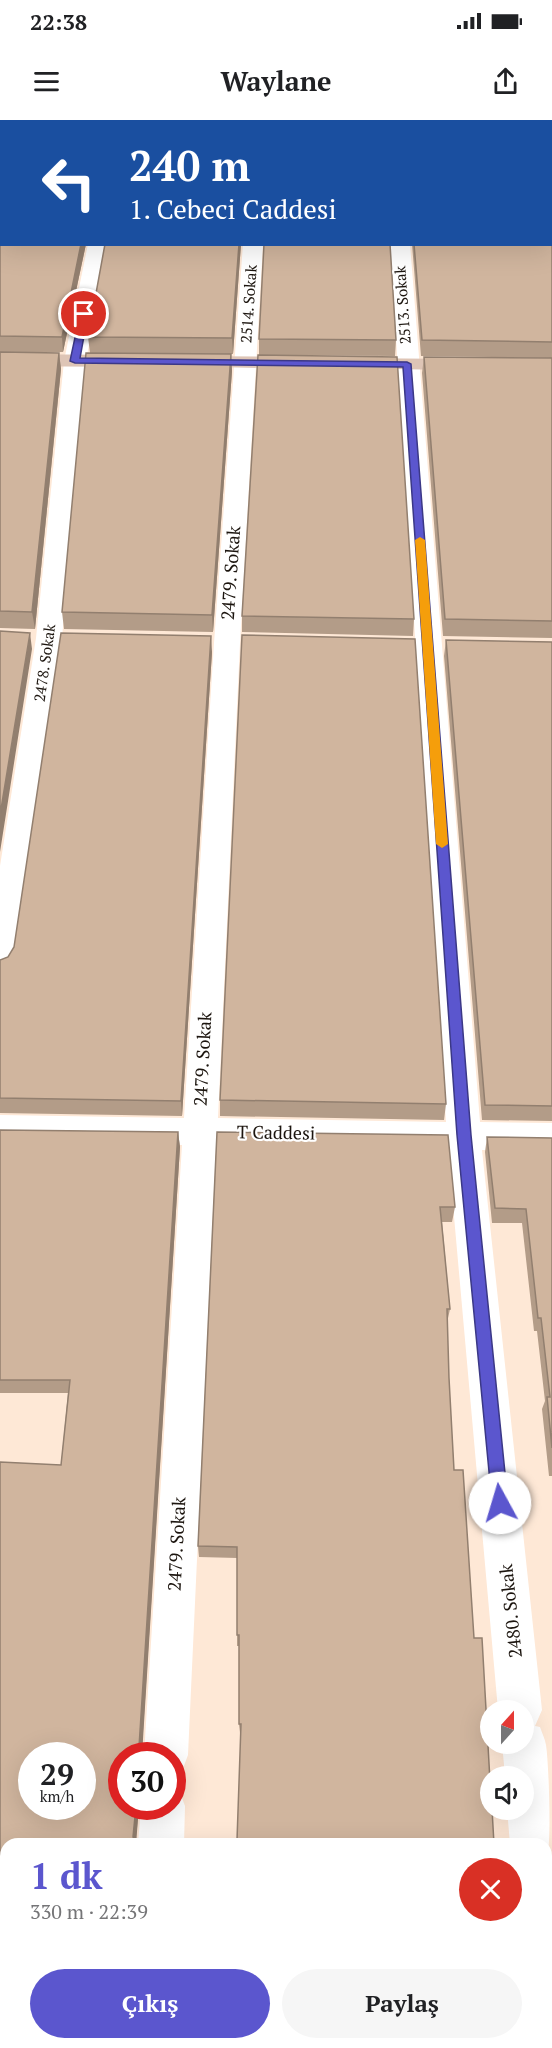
<!DOCTYPE html>
<html lang="tr">
<head>
<meta charset="utf-8">
<style>
	body { margin:0; font-family:"PT Serif",serif; background:#f6f6f6; color:#202124; height:100vh; display:flex; flex-direction:column; font-size:22px; white-space:nowrap }
	* { box-sizing:border-box; margin:0 }
	p { font-size:20px; color:#757577 }
	.icon { flex:none; width:33px; height:33px; fill:none; stroke:currentColor; stroke-width:2; stroke-linecap:round; stroke-linejoin:round }
	.map { position:relative; flex:1; overflow:hidden }
	.sheet { position:absolute; left:0px; top:1718px; width:552px; height:212px; display:flex; flex-direction:column; background:#fff; border-radius:18px 18px 0 0; box-shadow:0 6px 24px #0002 }
	.sheet>* { flex:none }
	.guide { position:absolute; left:0px; top:0px; width:552px; height:126px; box-shadow:0 6px 24px #0002; background:#1a4fa0; color:#fff; overflow:hidden }
	.needle { width:39px; rotate:21deg }
	.tools { position:absolute; left:480px; top:1580px; display:grid; gap:12px }
	.tools a { display:grid; place-items:center; width:54px; height:54px; border-radius:50%; background:#fff; box-shadow:0 6px 24px #0002; font-size:30px }
	.speed { position:absolute; left:18px; top:1622px; display:flex; gap:12px; font-size:30px; font-weight:700; text-align:center }
	.speed>* { display:grid; place-content:center; width:78px; height:78px; border-radius:50%; background:#fff; box-shadow:0 6px 24px #0002; line-height:1 }
	.speed small { font-size:15px; font-weight:400 }
	.speed .limit { border:9px solid #d22; background:#fff; color:#111 }
	.pin { position:absolute; display:grid; place-items:center; width:51px; height:51px; color:#fff; margin:-26px; border:3px solid #fff; border-radius:50%; box-shadow:0 2px 6px #0007 }
	.me { position:absolute; width:66px; margin:-33px; rotate:354deg; stroke-linejoin:round; filter:drop-shadow(0 0 4px #0008) }
	.turn { display:flex; align-items:center; gap:21px; height:126px; padding:0 30px; font-size:27px }
	.turn .icon { width:78px; height:78px; stroke-width:2.5 }
	.turn b { display:block; font-size:42px; line-height:51px }
	.round { display:grid; place-items:center; flex:none; width:63px; height:63px; border-radius:32px; background:#f6f6f6 }
	.headline { display:flex; align-items:center; justify-content:space-between; height:102px; padding:0 30px }
	h1 { font-size:36px; font-weight:700; line-height:45px; color:#5b56ce }
	.button { display:flex; gap:12px; margin-top:auto; padding:12px 30px }
	.button a { flex:1; height:69px; border-radius:36px; background:#5b56ce; color:#fff; font-size:24px; font-weight:700; line-height:69px; text-align:center }
	.button a+a { background:#f6f6f6; color:#202124 }
	.status { display:flex; justify-content:space-between; align-items:center; height:42px; padding:0 30px; background:#fff; direction:ltr }
	.status svg { height:16px; fill:currentColor }
	header { display:flex; justify-content:space-between; align-items:center; height:78px; padding:0 30px; background:#fff; font-size:27px; font-weight:700 }
	.map>svg:first-child { display:block }
	.lines { fill:none; stroke-linecap:round; stroke-linejoin:round }
	.minor { fill:#fff; fill-rule:evenodd }
	.secondary { fill:#dec5b6; fill-rule:evenodd }
	.wall { fill:#b39c88; fill-rule:evenodd }
	.shaded-wall { fill:#927f6f }
	.building { fill:#d0b59e; stroke:#927f6f; stroke-width:1.5; fill-rule:evenodd }
	.route { fill:#5b56ce; stroke:#3b3886; stroke-width:1.5 }
	.slow { fill:#f59e0b }
	.labels { text-anchor:middle; stroke-width:4.5; stroke-linejoin:round; paint-order:stroke }
	.far-street-label { font-size:15px; fill:#1c150f; stroke:#fff }
	.street-label { font-size:18px; fill:#1c150f; stroke:#fff }
</style>
</head>
<body>
<div class="status"><b>22:38</b><svg viewBox="0 0 49 12"><path d="M0 12V9h3v3zM5 12V6h3v6zM10 12V3h3v9zM15 12V0h3v12zM26 1h20v11H26zM47 4h2v5h-2z"/></svg></div>
<header><svg class="icon" aria-label="menu" viewBox="0 0 24 24"><path d="M4 6h16M4 12h16M4 18h16"/></svg>Waylane<svg class="icon" aria-label="share" viewBox="0 0 24 24"><path d="M12 15V3M7 8l5-5 5 5M5 13v7h14v-7"/></svg></header>
<div class="map">
<svg width="552" height="1928" viewBox="0 0 552 1928">
	<rect width="100%" height="100%" fill="#fee8d6"/>
	<g class="lines">
		<!-- minor -->
		<path class="minor" d="M88,124H107L86,241L62,518L15,843L11,851L0,855V746L36,518L64,241Z
			M243,124H263L240,523L218,998L446,1002L390,124H410L480,1002L552,1003V1031L482,1030L542,1590L535,1606L540,1607C542,1613 545,1619 546,1625C549,1644 552,1732 546,1741V1724H510L507,1689H524V1656H505L502,1623H524V1590H498L448,1029L216,1026L188,1635L182,1651L172,1654V1635H144L182,1025L0,1023V995L184,998L214,523Z
			M172,1667L179,1670L185,1686L184,1724H138L141,1686H172Z
			M546,1827L552,1830V1928H534L532,1923H546Z
			M127,1923H175L174,1928H126Z"/>
		<!-- secondary -->
		<path class="secondary" d="M0,234L130,235L137,237L141,241L137,245L130,247L0,246Z
			M188,236L301,237L308,239L312,243L308,247L301,249L181,246L177,242L181,238Z
			M353,238L552,240V252L346,248L342,244L346,240Z"/>
	</g>
	<!-- wall -->
	<path class="wall" d="M0,0H552V117L550,116V2H2V124H86L63,232H0Z
		M552,121V238L421,236L412,124H550Z
		M105,124H241L233,234L90,233L88,217Z
		M259,219L396,220L395,236L259,235Z
		M0,232L59,233L61,249L35,509L0,508Z
		M231,234L232,251L213,512L64,509L62,492Z
		M424,237L552,238V518L443,516L422,253Z
		M242,496L414,499L413,516L242,512Z
		M446,520L552,522V1001L482,1000L444,536Z
		M212,532L182,996L0,993V840L8,837Z
		M220,980L446,984L444,1000L220,996Z
		M0,1010L178,1012L180,1027L142,1628L144,1629L146,1635H122V1686H139L136,1719L139,1724H6V1923H125L124,1927H130L131,1928H0V1342L61,1345L68,1273H0ZM32,1635H82V1686H32Z
		M217,1012L455,1087L452,1102H442L450,1189L447,1203L449,1258L454,1350L474,1518L494,1724H237L241,1613H240L239,1604V1526H237V1438L199,1437L198,1426Z
		M487,1017L552,1018V1356H549L542,1289L545,1281L537,1211H534L522,1103H492L485,1032Z"/>
	<!-- shaded-wall -->
	<path class="shaded-wall" d="M81,124H86L63,232L62,217Z
		M239,124H241L233,234L232,218Z
		M59,233L61,249L35,509L32,492Z
		M231,234L232,251L213,512L212,495Z
		M30,513L32,529L0,732V695Z
		M211,516L212,532L182,996L181,981Z
		M178,1012L180,1027L142,1635L139,1627Z
		M136,1686H139L136,1724L133,1717Z"/>
	<!-- building -->
	<path class="building" d="M0,0H552V36L550,37V2H2V37L0,36Z
		M0,48L2,49V124H81L62,217L0,216Z
		M550,48L552,49V101L550,100Z
		M550,121H552V222L422,220L414,124H550Z
		M105,124H239L232,218L88,217Z
		M264,124H390L396,220L259,219Z
		M0,232L59,233L32,492L0,491Z
		M86,233L231,234L212,495L62,492Z
		M258,235L397,237L414,499L242,496Z
		M424,237L552,238V501L445,499Z
		M0,511L30,513L0,695Z
		M61,513L211,516L181,981L0,978V840L8,837L14,827Z
		M242,515L415,519L446,984L220,980Z
		M446,520L552,522V986L485,985Z
		M0,1010L178,1012L139,1627L144,1629V1635H122V1686H136L133,1717L137,1719V1724H6V1923H121V1924L123,1927H130V1928H0V1342L61,1345L70,1260H0ZM32,1635H82V1686H32Z
		M217,1012L448,1015L455,1087H440L450,1189H447L449,1258L454,1350H463L474,1518H482L490,1661V1689H492L494,1724H241V1720H237L241,1604H239V1515H237V1427L198,1426Z
		M487,1017L552,1018V1328L547,1277H550L541,1198H538L526,1089L495,1088Z
		M237,1923H524V1928H236Z"/>
	<!-- route -->
	<path class="route" d="M84,192L88,194L80,238L407,242L411,244L471,1015L508,1383L506,1389L500,1391L494,1389L492,1383L457,1015L403,247L75,243L70,241L80,194Z"/>
	<!-- slow -->
	<path class="slow" d="M420,417L425,420L448,724L442,728L436,724L415,420Z"/>
	<g class="labels">
		<!-- far-street labels -->
		<g class="far-street-label">
			<text transform="translate(249 184) rotate(-86)" y="5">2514. Sokak</text>
			<text transform="translate(403 185) rotate(-94)" y="5">2513. Sokak</text>
			<text transform="translate(45 543) rotate(-82)" y="5">2478. Sokak</text>
		</g>
		<!-- street labels -->
		<g class="street-label">
			<text transform="translate(231 453) rotate(-86)" y="6">2479. Sokak</text>
			<text transform="translate(203 939) rotate(-87)" y="6">2479. Sokak</text>
			<text transform="translate(276 1013) rotate(1)" y="6">T Caddesi</text>
			<text transform="translate(177 1424) rotate(-87)" y="6">2479. Sokak</text>
			<text transform="translate(511 1491) rotate(-96)" y="6">2480. Sokak</text>
		</g>
	</g>
</svg>
<div class="tools">
<a><svg class="needle" viewBox="-14 -14 28 28"><path d="M0-13l5 13h-10z" fill="#e53935"/><path d="M0 13l5-13h-10z" fill="#757577"/></svg></a>
<a><svg class="icon" aria-label="sound" viewBox="0 0 24 24"><path d="M4 9h4l5-4v14l-5-4H4zM17 9q2 3 0 6"/></svg></a>
</div>
<div class="speed"><div>29<small>km/h</small></div><div class="limit">30</div></div>
<div class="pin" style="left:84px;top:194px;background:#d93025"><svg class="icon" aria-label="arrive" viewBox="0 0 24 24"><path d="M6 21V4h12l-3 4 3 4H6"/></svg></div>
<svg class="me" style="left:500px;top:1383px" viewBox="-20 -20 40 40"><circle r="19" fill="#fff"/><path d="M0-13L10 11 0 6-10 11z" fill="#5b56ce"/></svg>
<div class="guide">
<div class="turn"><svg class="icon" aria-label="left" viewBox="0 0 24 24"><path d="M17 20v-9H6M10 6l-5 5 5 5"/></svg><div><b>240 m</b>1. Cebeci Caddesi</div></div>
</div>
<section class="sheet">
<div class="headline"><div><h1>1 dk</h1><p>330 m · 22:39</p></div><a class="round" style="background:#d93025;color:#fff"><svg class="icon" aria-label="close" viewBox="0 0 24 24"><path d="M6 6l12 12M18 6L6 18"/></svg></a></div>
<div class="button"><a>Çıkış</a><a>Paylaş</a></div>
</section>
</div>
</body>
</html>
